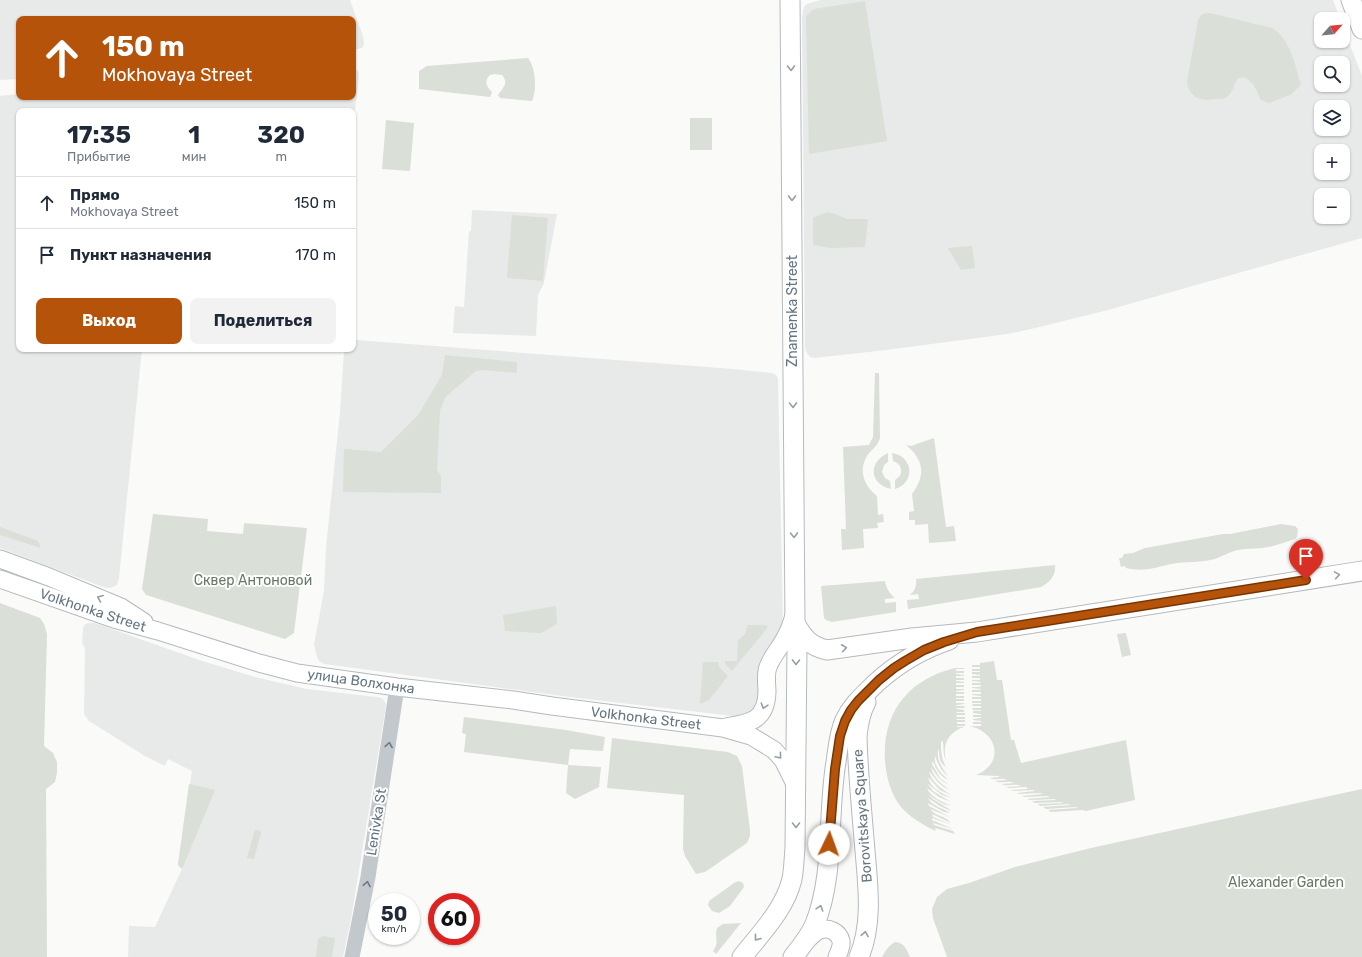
<!DOCTYPE html>
<html lang="ru">
<head>
<meta charset="utf-8">
<style>
	body { margin:0; font-family:Rubik,sans-serif; background:#f2f2f3; color:#1f2937; height:100vh; display:flex; flex-direction:column; font-size:15px; white-space:nowrap }
	* { box-sizing:border-box; margin:0 }
	p { font-size:13px; color:#747a83 }
	.icon { flex:none; width:22px; height:22px; fill:none; stroke:currentColor; stroke-width:2; stroke-linecap:round; stroke-linejoin:round }
	.map { position:relative; flex:1; overflow:hidden }
	.side { position:absolute; left:16px; top:108px; width:340px; height:244px; display:flex; flex-direction:column; background:#fff; border-radius:8px; box-shadow:0 1px 3px #0004 }
	.side>* { flex:none }
	.banner { position:absolute; left:16px; top:16px; width:340px; height:84px; border-radius:8px; box-shadow:0 1px 3px #0004; background:#b45309; color:#fff; overflow:hidden }
	.needle { width:26px; rotate:63deg }
	.controls { position:absolute; left:1314px; top:12px; display:grid; gap:8px }
	.controls a { display:grid; place-items:center; width:36px; height:36px; border-radius:8px; background:#fff; box-shadow:0 1px 3px #0004; font-size:20px }
	.speed { position:absolute; left:368px; top:893px; display:flex; gap:8px; font-size:20px; font-weight:700; text-align:center }
	.speed>* { display:grid; place-content:center; width:52px; height:52px; border-radius:50%; background:#fff; box-shadow:0 1px 3px #0004; line-height:1 }
	.speed small { font-size:10px; font-weight:400 }
	.speed .limit { border:6px solid #d22; background:#fff; color:#111 }
	.pin { position:absolute; display:grid; place-items:center; width:34px; height:34px; color:#fff; margin:-41px -17px; border-radius:50% 50% 50% 0; rotate:-45deg; box-shadow:0 0 4px #0007 }
	.pin .icon { rotate:45deg }
	.me { position:absolute; width:44px; margin:-22px; rotate:3deg; stroke-linejoin:round; filter:drop-shadow(0 0 3px #0008) }
	.turn { display:flex; align-items:center; gap:14px; height:84px; padding:0 20px; font-size:18px }
	.turn .icon { width:52px; height:52px; stroke-width:2.5 }
	.turn b { display:block; font-size:28px; line-height:34px }
	.eta { display:flex; justify-content:space-evenly; align-items:center; height:68px; text-align:center }
	.eta b { font-size:24px; font-weight:700; line-height:28px }
	.cta { display:flex; gap:8px; margin-top:auto; padding:8px 20px }
	.cta a { flex:1; height:46px; border-radius:8px; background:#b45309; color:#fff; font-size:16px; font-weight:700; line-height:46px; text-align:center }
	.cta a+a { background:#f2f2f3; color:#1f2937 }
	ul { padding:0; list-style:none }
	li { display:flex; align-items:center; gap:12px; height:52px; padding:0 20px; border-top:1px solid #e0e1e3 }
	li div { flex:1 }
	li b { display:block; font-size:15px }
	li em { font-style:normal }
	.map>svg:first-child { display:block }
	.built { fill:#e8e9e9; fill-rule:evenodd }
	.green { fill:#dadfd7 }
	.lines { fill:none; stroke-linecap:round; stroke-linejoin:round }
	.secondary-casing { stroke:#b3babf; stroke-width:19 }
	.primary-casing { stroke:#b5babe; stroke-width:21 }
	.tertiary { stroke:#c3c8cc; stroke-width:15 }
	.secondary { stroke:#fff; stroke-width:17 }
	.primary { stroke:#fff; stroke-width:19 }
	.oneway { stroke:#939fa8 }
	.oneway2 { stroke:#6a7a87 }
	.route-casing { stroke:#753606; stroke-width:10 }
	.route { stroke:#b45309; stroke-width:7 }
	.labels { text-anchor:middle; stroke-width:4; stroke-linejoin:round; paint-order:stroke }
	.street-label { font-size:14px; fill:#657683; stroke:#fff }
	.park-label { font-size:14px; fill:#687a64; stroke:#fff }
</style>
</head>
<body>
<div class="map">
<svg width="1362" height="957" viewBox="0 0 1362 957">
	<rect width="100%" height="100%" fill="#fafaf8"/>
	<!-- built -->
	<path class="built" d="M0,0H350L363,36L364,44L362,48L353,50V19H19V79L0,80Z
		M820,0H1333L1340,19H1321V41H1343V27L1362,76V238L1108,310L1031,329L1008,334L886,350L814,358L810,357L806,352L805,348L802,16L804,7L807,4ZM1321,63H1343V85H1321ZM1321,107H1343V129H1321ZM1321,151H1343V173H1321ZM1321,195H1343V217H1321Z
		M353,67L359,72V77L353,126V111H19V349H142L119,578L117,585L110,588H106L0,548V96L19,94V97H353Z
		M472,210L557,214L544,283L538,295L536,336L453,333L455,306L464,307L469,231H471Z
		M357,340L733,369L772,373L776,375L778,378L783,623L759,708L741,717L570,697L324,664L319,661L317,657L314,645L324,591L326,548L340,412L344,352L345,349H353V341Z
		M88,623H95L202,661L255,677L307,689L377,697L382,698L386,704L385,712L351,919L343,957H128L129,926L155,927L182,869L178,865L185,815L192,771L168,759L165,766L145,756L89,721L84,714L85,648L82,643L83,629L84,625Z"/>
	<!-- green -->
	<path class="green" d="M865,1L887,141L809,154L806,16L814,9Z
		M1210,13L1272,28C1291,39 1295,66 1301,85L1290,95L1269,103L1261,100C1256,90 1255,83 1244,77L1237,79C1234,85 1232,95 1225,98C1223,99 1218,99 1216,99C1201,101 1190,99 1187,82L1198,20L1202,14Z
		M528,58C536,68 537,90 532,101L500,98L498,95C503,88 509,83 502,75L494,74L490,75C484,81 486,86 492,92L490,97L419,89V71L427,66Z
		M690,118H712V150H690Z
		M386,120L414,123L410,171L382,169Z
		M827,212L835,214L847,219H868L865,247L831,248L813,245V218Z
		M512,215L548,218L543,281L507,278Z
		M972,246L975,268L961,270L948,248Z
		M445,355L517,362V373L483,370L476,371L451,392L445,398L440,411L437,470L441,476V493L343,492L344,449L381,452L418,415L442,375Z
		M875,373H879L880,438C877,448 871,449 867,456C858,471 864,486 877,496L878,515L883,514L884,522L877,523L878,528L863,529L864,548L842,550L841,529H846L843,447L869,445L873,437Z
		M934,438L946,527L954,526L956,541L929,543L928,524L915,525V520H909V512L914,511L912,494C926,475 924,460 906,445L911,446Z
		M888,453V462L884,465L882,472L885,478L890,481L891,489C869,484 868,462 888,453Z
		M892,453C913,456 916,482 895,489V480L900,476C903,469 900,463 893,461Z
		M153,514L208,519L207,531L243,534L244,523L307,528L294,633L285,639L146,595L142,589Z
		M1281,524L1295,526L1298,529L1297,537L1295,539C1285,542 1274,547 1262,548C1254,549 1246,548 1238,550C1229,552 1223,556 1215,559C1200,563 1186,561 1171,564C1154,568 1145,572 1126,568L1125,566L1121,567L1119,558H1122L1124,554L1133,553L1145,548L1223,534H1230Z
		M0,527L38,541L41,548L0,535Z
		M1055,565C1056,576 1050,582 1041,587L908,609L907,600L919,599L918,594L910,595C915,591 917,586 916,579Z
		M885,581C886,588 890,594 895,598L885,599V603L896,602V612L832,622L826,620L824,618L821,586Z
		M0,603L40,618L44,624L47,634L44,746L53,753L57,762V773L55,782L46,789L47,957H0Z
		M556,606L557,624L541,633L505,631L503,615Z
		M748,625H766L768,627L732,671L725,664V661H737L738,640L745,634Z
		M1126,633L1131,655L1122,657L1117,634Z
		M994,661L997,680H1002L1011,740H1014L1021,763L1126,740L1135,800L1086,811L1082,810L1051,812L1048,810L1078,808L1075,807L1046,809L1043,807L1071,805L1068,804L1040,806L1038,804L1064,803L1061,802L1035,803L1032,801L1057,800L1054,799L1030,800L1027,799L1050,797L1047,796L1025,797L1022,796L1043,794L1040,793L1019,794L1017,793L1035,791L1033,790L1014,791L1011,790L1028,789L1026,787L1009,788L1006,787L1021,786C1015,783 1007,787 1001,784L1014,783C1008,780 1001,784 995,781L1007,780C1002,777 995,781 990,778L1000,777L998,776L976,775C1004,764 999,733 970,726H981V724H973V722H981L982,721L973,720V719L981,718V717H973V715H981V714L973,713V711H981V710H973L972,708H981V706H972L973,704H981V703H972V701H981V699H972V697H981V696L972,695V694H981V692H972V690H980L981,689L972,688V687H980L981,685H972V683H980L981,682L972,681V680H980V678H972V676H980V675L972,674V672H980V671H972V669H980V667H972V665H980V663Z
		M703,662H718L719,667L728,676L709,700L700,704Z
		M955,668H964V669H956V671H964V673H956V674L964,675V676H956V678H964V680H956V681L964,682V683H956V685H964V687H956V689H964V690L956,691V692H964V694H956V696H964V698H956V699H964V701H956V703H964L965,704L956,705V706H964L965,708H957L956,709L964,710V712H956L957,713H965V715H957L956,717H965V719H957L956,720H965V722H957V724H965V726H957V727H964C948,732 942,745 946,761L944,755L943,741L941,742C941,752 941,758 946,767C939,763 939,755 939,748C935,758 942,768 948,776C941,771 938,764 935,756C933,765 941,774 949,780C940,777 936,769 933,761L932,764L940,778L949,785C940,781 936,774 931,767C933,777 941,784 950,790C940,787 935,778 929,771C931,782 942,789 951,795L940,790L928,777C930,788 942,793 951,798L942,795L927,783L933,791L951,802L939,797L927,788C930,797 943,802 951,806C942,805 934,798 928,794L933,799L949,809L951,811L940,806L928,798C932,806 943,808 950,813L944,812L928,803L929,806L950,817L930,809C935,816 946,816 951,823L932,814L933,817L952,825L932,818V820L953,829L933,823L934,825L953,831L955,834L935,828L936,831C923,825 910,817 901,807C891,795 886,776 885,761C882,712 909,679 955,668Z
		M464,717L566,730L605,737L603,751L570,749L568,765L601,767L599,787L575,799L566,793L568,765L464,752L466,734L462,733Z
		M612,738L728,752L737,756L742,766L750,830V836L747,843L705,872L696,874L685,856L683,849L684,795L607,788Z
		M189,784L215,790L182,869L178,865Z
		M1362,789V957H947L933,918L932,909L937,897L947,889L969,883L1015,867L1091,848Z
		M255,830L261,831V833L254,859L247,858Z
		M739,881L743,883L744,887L730,906L719,913L712,911L708,905L709,901L734,883Z
		M741,923L716,954L713,951C720,941 714,938 717,928L723,924Z
		M323,936L335,938L332,957H316L318,939Z
		M895,942C905,943 906,949 910,957H882C886,950 888,946 895,942Z"/>
	<g class="lines">
		<defs>
			<path id="secondary" d="M0,559L49,577L121,607L144,622
				M0,579L114,619L158,631L259,663L297,673L397,687L513,700L552,706L723,728L751,736L774,750L783,760L796,786
				M726,727C750,723 766,721 767,692C767,684 765,675 768,667C772,656 780,648 785,638C789,631 792,623 794,615
				M805,942C810,938 814,932 820,930C829,927 839,932 841,941C842,946 839,952 837,957"/>
			<path id="primary" d="M1351,0L1362,29
				M795,623C803,638 810,646 827,650L912,638L977,632L1362,571
				M742,957C761,933 785,909 792,879C794,869 794,858 795,848L797,646L795,623L790,0
				M793,957C801,947 810,936 815,924C835,873 827,816 836,762C838,748 839,733 845,720C852,705 864,695 876,683C897,664 922,649 949,640
				M859,957C873,924 868,885 865,851C862,813 858,775 857,737C858,725 860,713 866,702"/>
		</defs>
		<!-- secondary casing -->
		<use href="#secondary" class="secondary-casing"/>
		<!-- primary casing -->
		<use href="#primary" class="primary-casing"/>
		<!-- tertiary -->
		<path class="tertiary" d="M352,957L368,877L397,687"/>
		<!-- secondary -->
		<use href="#secondary" class="secondary"/>
		<!-- primary -->
		<use href="#primary" class="primary"/>
	</g>
	<!-- one-way arrows -->
	<defs><path id="oneway-chevron" d="M-2-3.5L2.5 0L-2 3.5" fill="none" stroke-width="1.6" stroke-linecap="round" stroke-linejoin="round"/></defs>
	<g class="oneway">
		<use href="#oneway-chevron" transform="translate(791 68) rotate(89)"/>
		<use href="#oneway-chevron" transform="translate(792 198) rotate(90)"/>
		<use href="#oneway-chevron" transform="translate(793 405) rotate(89)"/>
		<use href="#oneway-chevron" transform="translate(794 535) rotate(89)"/>
		<use href="#oneway-chevron" transform="translate(1337 575) rotate(-9)"/>
		<use href="#oneway-chevron" transform="translate(100 598) rotate(-158)"/>
		<use href="#oneway-chevron" transform="translate(844 648) rotate(-8)"/>
		<use href="#oneway-chevron" transform="translate(796 662) rotate(91)"/>
		<use href="#oneway-chevron" transform="translate(764 706) rotate(107)"/>
		<use href="#oneway-chevron" transform="translate(779 756) rotate(50)"/>
		<use href="#oneway-chevron" transform="translate(796 825) rotate(90)"/>
		<use href="#oneway-chevron" transform="translate(820 908) rotate(-72)"/>
		<use href="#oneway-chevron" transform="translate(865 934) rotate(-80)"/>
		<use href="#oneway-chevron" transform="translate(757 938) rotate(128)"/>
	</g>
	<g class="oneway2">
		<use href="#oneway-chevron" transform="translate(389 745) rotate(-81)"/>
		<use href="#oneway-chevron" transform="translate(367 884) rotate(-79)"/>
	</g>
	<g class="lines">
		<defs>
			<path id="route" d="M829,844L835,769L840,736L845,721L851,710L858,701L879,680L894,668L905,661L924,650L944,642L977,632L1306,580"/>
		</defs>
		<!-- route casing -->
		<use href="#route" class="route-casing"/>
		<!-- route -->
		<use href="#route" class="route"/>
	</g>
	<g class="labels">
		<!-- street labels -->
		<g class="street-label">
			<text transform="translate(792 311) rotate(-90)" y="5">Znamenka Street</text>
			<text transform="translate(93 610) rotate(18)" y="5">Volkhonka Street</text>
			<text transform="translate(361 681) rotate(8)" y="5">улица Волхонка</text>
			<text transform="translate(646 718) rotate(7)" y="5">Volkhonka Street</text>
			<text transform="translate(862 816) rotate(-94)" y="5">Borovitskaya Square</text>
			<text transform="translate(376 822) rotate(-81)" y="5">Lenivka St</text>
		</g>
		<!-- park labels -->
		<g class="park-label">
			<text x="253" y="585">Сквер Антоновой</text>
			<text x="1286" y="887">Alexander Garden</text>
		</g>
	</g>
</svg>
<div class="controls">
<a><svg class="needle" viewBox="-14 -14 28 28"><path d="M0-13l5 13h-10z" fill="#e53935"/><path d="M0 13l5-13h-10z" fill="#747a83"/></svg></a>
<a><svg class="icon" aria-label="search" viewBox="0 0 24 24"><circle cx="10" cy="10" r="6"/><path d="M15 15l6 6"/></svg></a>
<a><svg class="icon" aria-label="layers" viewBox="0 0 24 24"><path d="M12 4l9 5-9 5-9-5zM3 14l9 5 9-5"/></svg></a>
<a>+</a>
<a>−</a>
</div>
<div class="speed"><div>50<small>km/h</small></div><div class="limit">60</div></div>
<div class="pin" style="left:1306px;top:580px;background:#d93025"><svg class="icon" aria-label="arrive" viewBox="0 0 24 24"><path d="M6 21V4h12l-3 4 3 4H6"/></svg></div>
<svg class="me" style="left:829px;top:844px" viewBox="-20 -20 40 40"><circle r="19" fill="#fff"/><path d="M0-13L10 11 0 6-10 11z" fill="#b45309"/></svg>
<div class="banner">
<div class="turn"><svg class="icon" aria-label="ahead" viewBox="0 0 24 24"><path d="M12 20V5M6 11l6-6 6 6"/></svg><div><b>150 m</b>Mokhovaya Street</div></div>
</div>
<section class="side">
<div class="eta">
<div><b>17:35</b><p>Прибытие</p></div>
<div><b>1</b><p>мин</p></div>
<div><b>320</b><p>m</p></div>
</div>
<ul>
<li><svg class="icon" aria-label="ahead" viewBox="0 0 24 24"><path d="M12 20V5M6 11l6-6 6 6"/></svg><div><b>Прямо</b><p>Mokhovaya Street</p></div><em>150 m</em></li>
<li><svg class="icon" aria-label="arrive" viewBox="0 0 24 24"><path d="M6 21V4h12l-3 4 3 4H6"/></svg><div><b>Пункт назначения</b></div><em>170 m</em></li>
</ul>
<div class="cta"><a>Выход</a><a>Поделиться</a></div>
</section>
</div>
</body>
</html>
